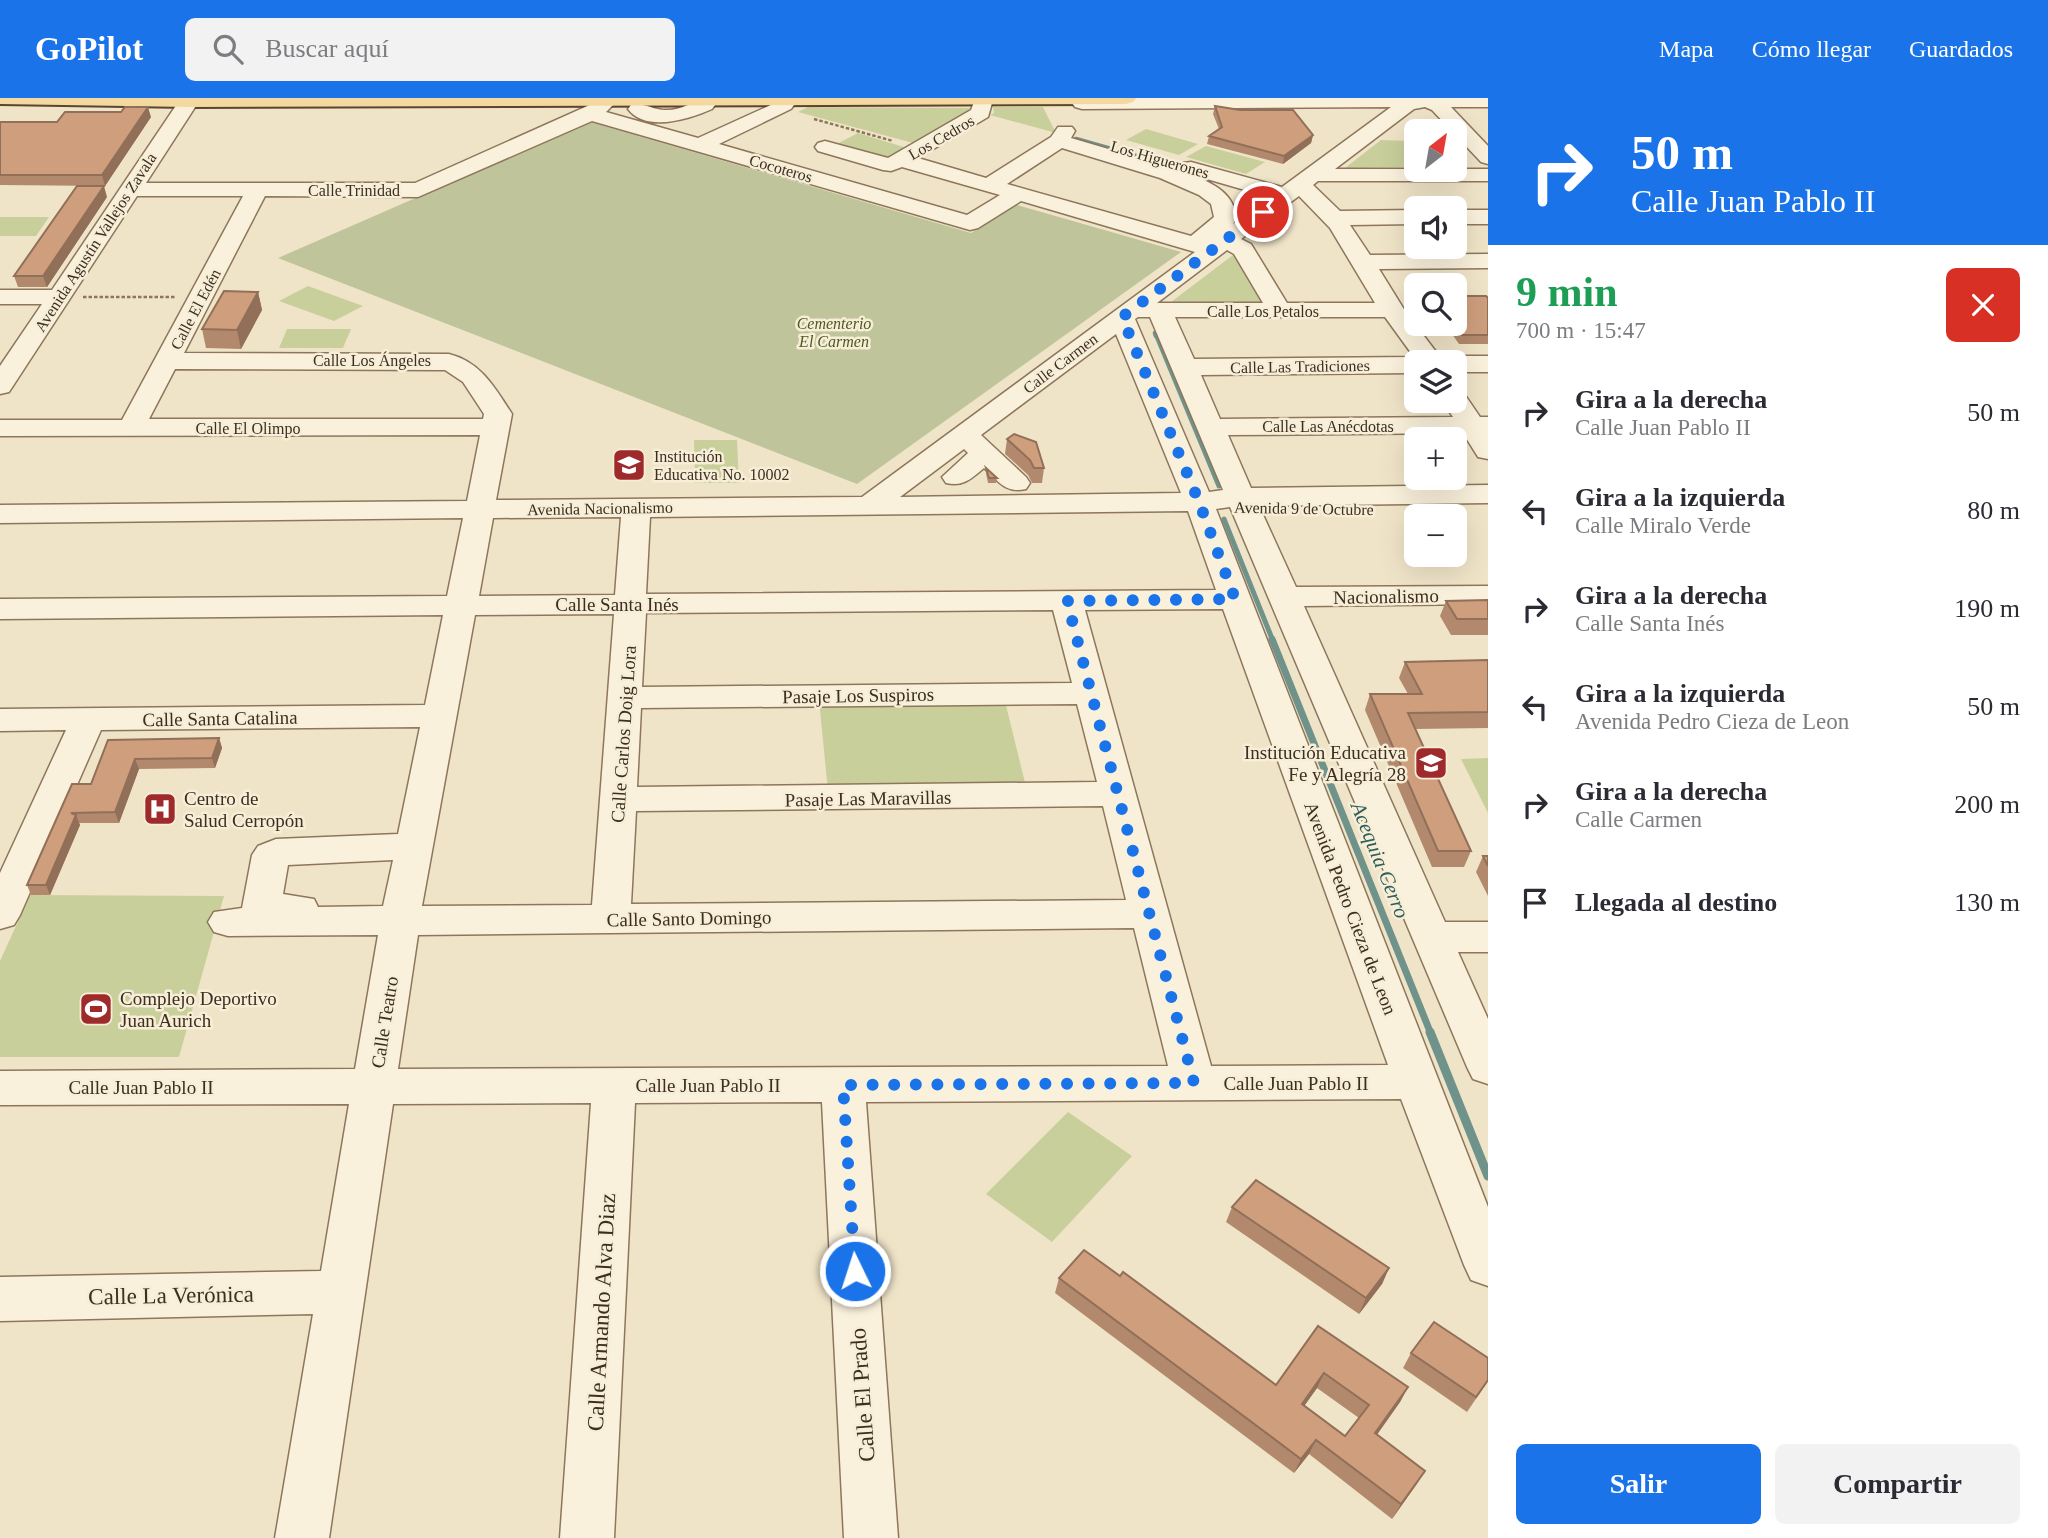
<!DOCTYPE html>
<html lang="es">
<head>
<meta charset="utf-8">
<style>
	body { margin:0; font-family:"Times New Roman",serif; background:#f2f2f3; color:#2b2b33; height:100vh; display:flex; flex-direction:column; font-size:26px; white-space:nowrap }
	* { box-sizing:border-box; margin:0 }
	p { font-size:23px; color:#7c7c81 }
	.icon { flex:none; width:38px; height:38px; fill:none; stroke:currentColor; stroke-width:2; stroke-linecap:round; stroke-linejoin:round }
	.map { position:relative; flex:1; overflow:hidden }
	.panel { display:flex; flex-direction:column; background:#fff; width:560px }
	.panel>* { flex:none }
	.banner { background:#1a73e8; color:#fff; overflow:hidden }
	.needle { width:46px; rotate:31deg }
	.tools { position:absolute; left:1404px; top:21px; display:grid; gap:14px }
	.tools a { display:grid; place-items:center; width:63px; height:63px; border-radius:10px; background:#fff; box-shadow:0 7px 28px #0002; font-size:35px }
	.pin { position:absolute; display:grid; place-items:center; width:60px; height:60px; color:#fff; margin:-30px; border:4px solid #fff; border-radius:50%; box-shadow:0 2px 7px #0007 }
	.me { position:absolute; width:77px; margin:-38px; rotate:356deg; stroke-linejoin:round; filter:drop-shadow(0 0 5px #0008) }
	.turn { display:flex; align-items:center; gap:24px; height:147px; padding:0 28px; font-size:32px }
	.turn .icon { width:91px; height:91px; stroke-width:2.5 }
	.turn b { display:block; font-size:49px; line-height:60px }
	.round { display:grid; place-items:center; flex:none; width:74px; height:74px; border-radius:10px; background:#f2f2f3 }
	.headline { display:flex; align-items:center; justify-content:space-between; height:119px; padding:0 28px }
	h1 { font-size:42px; font-weight:600; line-height:52px; color:#1e9e55 }
	.primary-button { display:flex; gap:14px; margin-top:auto; padding:14px 28px }
	.primary-button a { flex:1; height:80px; border-radius:10px; background:#1a73e8; color:#fff; font-size:28px; font-weight:600; line-height:80px; text-align:center }
	.primary-button a+a { background:#f2f2f3; color:#2b2b33 }
	ul { padding:0; list-style:none }
	li { display:flex; align-items:center; gap:21px; height:98px; padding:0 28px }
	li div { flex:1 }
	li b { display:block; font-size:26px }
	li em { font-style:normal }
	header { display:flex; align-items:center; gap:42px; box-sizing:border-box; height:98px; padding:0 35px; background:#1a73e8; color:#fff }
	header strong { font-size:33px }
	nav { display:flex; gap:38px; margin-inline-start:auto; font-size:24px }
	.search { width:490px; height:63px; background:#f2f2f3; display:flex; align-items:center; gap:18px; box-sizing:border-box; padding:0 24px; border-radius:10px; color:#7c7c81; font-size:26px }
	main { display:flex; flex:1; min-height:0 }
	.map>svg:first-child { display:block }
	.green { fill:#c9cf9b }
	.cemetery { fill:#bfc49a }
	.lines { fill:none; stroke-linecap:round; stroke-linejoin:round }
	.stream-far3 { stroke:#6f938a; stroke-width:4.5 }
	.stream-far2 { stroke:#6f938a; stroke-width:5 }
	.stream-far1 { stroke:#6f938a; stroke-width:7 }
	.stream { stroke:#6f938a; stroke-width:9 }
	.minor-casing { stroke:#8d765c; stroke-width:3 }
	.major-casing { stroke:#5b4430; stroke-width:4 }
	.path { stroke:#8d765c; stroke-width:2.5; stroke-dasharray:3.5 2; stroke-linecap:butt }
	.minor { fill:#faf1dc; fill-rule:evenodd }
	.major { fill:#f3d9a0; fill-rule:evenodd }
	.wall { fill:#b2896c; fill-rule:evenodd }
	.shaded-wall { fill:#916f58 }
	.building { fill:#cf9f7d; stroke:#916f58; stroke-width:2; fill-rule:evenodd }
	.route { stroke:#1a73e8; stroke-width:12; stroke-dasharray:0 21.6 }
	.labels { text-anchor:middle; stroke-width:5; stroke-linejoin:round; paint-order:stroke }
	.far-street-label { font-size:16px; fill:#3d2e20; stroke:#f7eed8 }
	.far-park-label { font-size:16px; font-style:italic; fill:#4d5a26; stroke:#f7eed8 }
	.far-poi-label { font-size:16px; fill:#3d2e20; stroke:#f7eed8; text-anchor:start }
	.street-label { font-size:19px; fill:#3d2e20; stroke:#f7eed8 }
	.poi-label { font-size:19px; fill:#3d2e20; stroke:#f7eed8; text-anchor:start }
	.water-label { font-size:21px; font-style:italic; fill:#2f5d5a; stroke:#f7eed8 }
	.near-street-label { font-size:23px; fill:#3d2e20; stroke:#f7eed8 }
</style>
</head>
<body>
<header>
<strong>GoPilot</strong>
<div class="search"><svg class="icon" aria-label="search" viewBox="0 0 24 24"><circle cx="10" cy="10" r="6"/><path d="M15 15l6 6"/></svg>Buscar aquí</div>
<nav><a>Mapa</a><a>Cómo llegar</a><a>Guardados</a></nav>
</header>
<main>
<div class="map">
<svg width="1488" height="1440" viewBox="0 0 1488 1440">
	<rect width="100%" height="100%" fill="#f0e4c8"/>
	<!-- green -->
	<path class="green" d="M808,9L974,10V14L913,45L798,14Z
		M993,9H1043L1056,35L990,17L994,15Z
		M1146,31L1198,46L1179,57L1126,42Z
		M858,35L907,50L883,63L833,48Z
		M1381,42L1410,43L1416,51V69L1345,70Z
		M1206,48L1265,64L1246,76L1186,59Z
		M0,119H49L36,138H0Z
		M1237,154L1272,210L1167,207Z
		M308,188L363,208L334,223L279,203Z
		M287,231H351L343,250H279Z
		M694,342H737L739,385H695Z
		M1004,599L1026,689L828,693L819,602Z
		M1488,660V715L1461,661Z
		M30,797L224,798L179,959H0V863Z
		M1068,1014L1132,1058L1052,1144L986,1096Z"/>
	<!-- cemetery -->
	<path class="cemetery" d="M590,24L971,135L1017,107L1181,154L857,386L278,160Z"/>
	<g class="lines">
		<!-- stream-far3 -->
		<path class="stream-far3" d="M1076,41L1189,73
			M1242,120L1257,107L1260,99
			M1155,235L1156,238"/>
		<!-- stream-far2 -->
		<path class="stream-far2" d="M1156,236L1219,388
			M1224,421L1273,543"/>
		<!-- stream-far1 -->
		<path class="stream-far1" d="M1272,541L1431,936"/>
		<!-- stream -->
		<path class="stream" d="M1430,934L1488,1078"/>
		<defs>
			<path id="minor" d="M181,0H201L146,85H415L603,1L610,3L613,7L606,14L698,40L784,1L791,3L794,7L791,11L719,46L967,117L1000,97L902,69L891,73L883,72L818,53L815,49L818,45L825,43L888,60L971,12L975,1L986,0L992,5L988,19L918,60L986,80L1051,39L1058,29H1072L1075,33L1071,40L1183,73L1180,70L1183,65L1191,64L1282,89L1391,9L1082,11L1075,9L1072,5L1078,0H1488V9H1451L1488,48V66L1481,64L1432,12L1425,9L1414,11L1335,71H1488V83H1318L1313,87L1340,113L1416,112V126L1350,127L1370,157L1488,156V170L1379,171L1405,213L1443,263L1454,258H1488V274H1454V264H1416V275L1201,277L1220,321L1453,319L1442,303H1454V292L1463,294L1480,319H1488V361L1478,359L1463,335L1228,337L1251,390L1488,387V405L1259,408L1296,489L1488,488V506L1304,508L1445,824H1488V854H1458L1488,921V986L1473,981L1467,969L1230,409L1216,411L1488,1109V1188L1471,1182L1464,1167L1401,1001L866,1004L898,1440H844L822,1004L635,1005L614,1440H560L591,1005L393,1006L329,1440H275L313,1216L0,1223V1179L321,1173L349,1006L0,1007V973L355,971L378,837L228,838L214,834L208,824L214,814L242,810L252,757L258,748L276,741L398,736L420,629L101,632L20,817L14,827L0,831V775L66,632L0,633V611L425,607L443,517L0,521V501L447,498L463,420L0,425V407L467,403L480,337L0,338V322H122L243,98H137L9,294L0,296V268L42,206H0V192H52ZM592,23L970,132L978,130L1021,103L1195,154L862,399L496,402L512,316C495,290 481,264 449,256L184,255L265,98L418,99ZM1062,50L1160,80L1199,97L1211,106L1214,119L1191,138L1007,86ZM1193,77L1269,99L1233,126L1236,121C1235,96 1214,86 1193,77ZM1299,98L1330,130L1375,205H1287L1251,146L1241,141ZM1227,152L1234,156L1263,205H1157ZM1138,219H1150L1223,392L1209,394L1135,221ZM1175,219H1385L1414,259L1194,261ZM1116,236L1181,395L900,399L964,351L968,355L942,379L946,385C963,389 971,381 984,370C998,383 1006,396 1026,391L1030,385L1026,379L981,337ZM175,271L445,272L463,284L484,316L483,321H149ZM1188,413L1216,492L646,496L650,419ZM621,419L615,497L479,498L493,420ZM1223,511L1388,967L1211,968L1085,512ZM1053,512L1072,585L642,589L646,515ZM614,516L592,807L422,808L475,517ZM1077,606L1097,684L637,689L641,610ZM1103,708L1126,802L631,806L636,713ZM393,762L383,808L318,809L314,801L283,796L288,767ZM1134,830L1168,968L398,971L418,837Z
				M705,1L712,3L715,7L712,11C690,21 646,35 628,11L631,7C643,4 653,12 665,12C680,13 692,4 705,1Z
				M1454,112H1488V126H1454Z"/>
			<path id="major" d="M0,0H1136L1133,4L1126,6L189,9L0,6Z"/>
		</defs>
		<!-- minor casing -->
		<use href="#minor" class="minor-casing"/>
		<!-- major casing -->
		<use href="#major" class="major-casing"/>
		<!-- path -->
		<path class="path" d="M814,21L893,43
			M83,199H176"/>
		<!-- minor -->
		<use href="#minor" class="minor"/>
		<!-- major -->
		<use href="#major" class="major"/>
	</g>
	<!-- wall -->
	<path class="wall" d="M1215,8L1313,37L1311,45L1283,66L1207,46L1209,38L1219,31L1213,16Z
		M121,14L151,19L105,88L0,87V24H57Z
		M107,99L47,189H18L14,178Z
		M258,194L262,212L241,251L206,250L202,231Z
		M1488,200V246H1459L1452,236H1437L1430,226H1454Z
		M1007,341L1044,370L1042,385H1032L1028,377L1005,356Z
		M986,370L997,380L996,385H988L986,375Z
		M1488,502V537H1451L1440,518L1446,503Z
		M1488,562V630L1415,631L1471,753L1464,769H1432L1365,612L1370,596H1408L1399,580L1405,564Z
		M219,640L222,650L215,670L139,671L119,725H79L80,727L50,797H31L27,787L91,686L108,642Z
		M1483,758H1488V798L1476,774Z
		M1232,1109L1389,1170L1382,1186L1359,1216L1226,1124Z
		M1059,1180L1276,1287L1318,1228L1408,1289L1400,1304L1377,1337L1425,1373L1416,1387L1392,1421L1309,1356L1294,1375L1055,1195ZM1317,1290L1359,1320L1345,1338L1304,1308Z
		M1411,1255L1488,1260V1283L1467,1314L1403,1270Z"/>
	<!-- shaded-wall -->
	<path class="shaded-wall" d="M148,9L151,19L105,88L102,77Z
		M1313,37L1311,45L1283,66L1284,58Z
		M104,88L107,99L47,189L43,178Z
		M258,194L262,212L241,251L237,232Z
		M219,640L222,650L215,670L212,660Z
		M135,661L139,671L119,725L115,714Z
		M76,717L80,727L50,797L46,787Z
		M1389,1170L1382,1186L1359,1216L1366,1200Z
		M1324,1275L1317,1290L1295,1321L1302,1306Z
		M1408,1289L1400,1304L1367,1350L1375,1335Z
		M1316,1342L1309,1356L1294,1375L1301,1361Z
		M1425,1373L1416,1387L1392,1421L1401,1406Z"/>
	<!-- building -->
	<path class="building" d="M1215,8L1240,12H1293L1313,37L1284,58L1209,38L1222,29Z
		M125,9H148L102,77H0V24H57L65,14H121Z
		M77,88H104L43,178H14Z
		M224,193L258,194L237,232L202,231Z
		M1454,198H1486L1488,200V237H1462L1455,227H1440L1439,226H1454Z
		M1014,336L1036,344L1044,370H1034L1030,362L1007,341Z
		M986,370L997,380H989Z
		M1488,502V521H1457L1446,503Z
		M1488,562V614L1408,615L1471,753H1438L1370,596H1422L1405,564Z
		M219,640L212,660L135,661L115,714L71,715L76,717L46,787H27L72,686H91L108,642Z
		M1483,758H1488V768Z
		M1256,1082L1389,1170L1366,1200L1232,1109Z
		M1084,1152L1120,1178L1123,1174L1276,1287L1318,1228L1408,1289L1375,1335L1425,1373L1401,1406L1316,1342L1301,1361L1059,1180ZM1324,1275L1369,1307L1345,1338L1302,1306Z
		M1434,1224L1488,1260V1282L1476,1299L1411,1255Z"/>
	<g class="lines">
		<!-- route -->
		<path class="route" d="M855,1173L843,987L1194,985L1067,503L1235,501L1199,404L1122,219L1263,114"/>
	</g>
	<!-- icons -->
	<defs>
		<symbol id="school-square" viewBox="-11 -11 22 22"><rect x="-9" y="-9" width="18" height="18" rx="4" fill="#9e2a2b" stroke="#f7eed8"/><path d="M0-5L7-2L0 1L-7-2ZM-4 1L0 2.5L4 1V4Q0 6-4 4Z" fill="#fff"/></symbol>
		<symbol id="hospital-square" viewBox="-11 -11 22 22"><rect x="-9" y="-9" width="18" height="18" rx="4" fill="#9e2a2b" stroke="#f7eed8"/><path d="M-5-5h3v3.5h4V-5h3V5h-3V1.5h-4V5h-3Z" fill="#fff"/></symbol>
		<symbol id="stadium-square" viewBox="-11 -11 22 22"><rect x="-9" y="-9" width="18" height="18" rx="4" fill="#9e2a2b" stroke="#f7eed8"/><path d="M0-5a6.5 5 0 1 0 0 10a6.5 5 0 1 0 0-10ZM-3.5-1.8h7v3.6h-7Z" fill="#fff"/></symbol>
	</defs>
	<g fill-rule="evenodd">
		<use href="#school-square" x="610" y="348" width="38" height="38"/>
		<use href="#school-square" x="1412" y="646" width="38" height="38"/>
		<use href="#hospital-square" x="141" y="692" width="38" height="38"/>
		<use href="#stadium-square" x="77" y="892" width="38" height="38"/>
	</g>
	<g class="labels">
		<!-- far-street labels -->
		<g class="far-street-label">
			<text transform="translate(941 39) rotate(-30)" y="6">Los Cedros</text>
			<text transform="translate(1160 61) rotate(16)" y="6">Los Higuerones</text>
			<text transform="translate(781 70) rotate(16)" y="6">Cocoteros</text>
			<text x="354" y="98">Calle Trinidad</text>
			<text transform="translate(95 144) rotate(-57)" y="6">Avenida Agustín Vallejos Zavala</text>
			<text transform="translate(195 211) rotate(-62)" y="6">Calle El Edén</text>
			<text x="1263" y="219">Calle Los Petalos</text>
			<text x="372" y="268">Calle Los Ángeles</text>
			<text transform="translate(1060 265) rotate(-37)" y="6">Calle Carmen</text>
			<text transform="translate(1300 268) rotate(-1)" y="6">Calle Las Tradiciones</text>
			<text x="1328" y="334">Calle Las Anécdotas</text>
			<text x="248" y="336">Calle El Olimpo</text>
			<text transform="translate(600 410) rotate(-1)" y="6">Avenida Nacionalismo</text>
			<text transform="translate(1304 410) rotate(1)" y="6">Avenida 9 de Octubre</text>
		</g>
		<!-- far-park labels -->
		<g class="far-park-label">
			<text x="834" y="231">Cementerio<tspan x="834" dy="18">El Carmen</tspan></text>
		</g>
		<!-- far-poi labels -->
		<g class="far-poi-label">
			<text x="654" y="364">Institución<tspan x="654" dy="18">Educativa No. 10002</tspan></text>
		</g>
		<!-- street labels -->
		<g class="street-label">
			<text transform="translate(1386 498) rotate(-1)" y="7">Nacionalismo</text>
			<text x="617" y="513">Calle Santa Inés</text>
			<text transform="translate(858 597) rotate(-1)" y="7">Pasaje Los Suspiros</text>
			<text transform="translate(220 620) rotate(-1)" y="7">Calle Santa Catalina</text>
			<text transform="translate(623 636) rotate(-86)" y="7">Calle Carlos Doig Lora</text>
			<text transform="translate(868 700) rotate(-1)" y="7">Pasaje Las Maravillas</text>
			<text transform="translate(1351 810) rotate(69)" y="7">Avenida Pedro Cieza de Leon</text>
			<text transform="translate(689 820) rotate(-1)" y="7">Calle Santo Domingo</text>
			<text transform="translate(384 924) rotate(-81)" y="7">Calle Teatro</text>
			<text x="1296" y="992">Calle Juan Pablo II</text>
			<text x="708" y="994">Calle Juan Pablo II</text>
			<text x="141" y="996">Calle Juan Pablo II</text>
		</g>
		<!-- poi labels -->
		<g class="poi-label">
			<text x="1406" y="661" text-anchor="end">Institución Educativa<tspan x="1406" dy="22">Fe y Alegría 28</tspan></text>
			<text x="184" y="707">Centro de<tspan x="184" dy="22">Salud Cerropón</tspan></text>
			<text x="120" y="907">Complejo Deportivo<tspan x="120" dy="22">Juan Aurich</tspan></text>
		</g>
		<!-- water labels -->
		<g class="water-label">
			<text transform="translate(1380 762) rotate(68)" y="7">Acequia Cerro</text>
		</g>
		<!-- near-street labels -->
		<g class="near-street-label">
			<text transform="translate(171 1197) rotate(-1)" y="8">Calle La Verónica</text>
			<text transform="translate(601 1214) rotate(-87)" y="8">Calle Armando Alva Diaz</text>
			<text transform="translate(862 1297) rotate(-94)" y="8">Calle El Prado</text>
		</g>
	</g>
</svg>
<div class="tools">
<a><svg class="needle" viewBox="-14 -14 28 28"><path d="M0-13l5 13h-10z" fill="#e53935"/><path d="M0 13l5-13h-10z" fill="#7c7c81"/></svg></a>
<a><svg class="icon" aria-label="sound" viewBox="0 0 24 24"><path d="M4 9h4l5-4v14l-5-4H4zM17 9q2 3 0 6"/></svg></a>
<a><svg class="icon" aria-label="search" viewBox="0 0 24 24"><circle cx="10" cy="10" r="6"/><path d="M15 15l6 6"/></svg></a>
<a><svg class="icon" aria-label="layers" viewBox="0 0 24 24"><path d="M12 4l9 5-9 5-9-5zM3 14l9 5 9-5"/></svg></a>
<a>+</a>
<a>−</a>
</div>
<div class="pin" style="left:1263px;top:114px;background:#d93025"><svg class="icon" aria-label="arrive" viewBox="0 0 24 24"><path d="M6 21V4h12l-3 4 3 4H6"/></svg></div>
<svg class="me" style="left:855px;top:1173px" viewBox="-20 -20 40 40"><circle r="17" fill="#1a73e8" stroke="#fff" stroke-width="3"/><path d="M0-11L8 9 0 5-8 9z" fill="#fff"/></svg>
</div>
<section class="panel">
<div class="banner">
<div class="turn"><svg class="icon" aria-label="right" viewBox="0 0 24 24"><path d="M7 20v-9h11M14 6l5 5-5 5"/></svg><div><b>50 m</b>Calle Juan Pablo II</div></div>
</div>
<div class="headline"><div><h1>9 min</h1><p>700 m · 15:47</p></div><a class="round" style="background:#d93025;color:#fff"><svg class="icon" aria-label="close" viewBox="0 0 24 24"><path d="M6 6l12 12M18 6L6 18"/></svg></a></div>
<ul>
<li><svg class="icon" aria-label="right" viewBox="0 0 24 24"><path d="M7 20v-9h11M14 6l5 5-5 5"/></svg><div><b>Gira a la derecha</b><p>Calle Juan Pablo II</p></div><em>50 m</em></li>
<li><svg class="icon" aria-label="left" viewBox="0 0 24 24"><path d="M17 20v-9H6M10 6l-5 5 5 5"/></svg><div><b>Gira a la izquierda</b><p>Calle Miralo Verde</p></div><em>80 m</em></li>
<li><svg class="icon" aria-label="right" viewBox="0 0 24 24"><path d="M7 20v-9h11M14 6l5 5-5 5"/></svg><div><b>Gira a la derecha</b><p>Calle Santa Inés</p></div><em>190 m</em></li>
<li><svg class="icon" aria-label="left" viewBox="0 0 24 24"><path d="M17 20v-9H6M10 6l-5 5 5 5"/></svg><div><b>Gira a la izquierda</b><p>Avenida Pedro Cieza de Leon</p></div><em>50 m</em></li>
<li><svg class="icon" aria-label="right" viewBox="0 0 24 24"><path d="M7 20v-9h11M14 6l5 5-5 5"/></svg><div><b>Gira a la derecha</b><p>Calle Carmen</p></div><em>200 m</em></li>
<li><svg class="icon" aria-label="arrive" viewBox="0 0 24 24"><path d="M6 21V4h12l-3 4 3 4H6"/></svg><div><b>Llegada al destino</b></div><em>130 m</em></li>
</ul>
<div class="primary-button"><a>Salir</a><a>Compartir</a></div>
</section>
</main>
</body>
</html>
